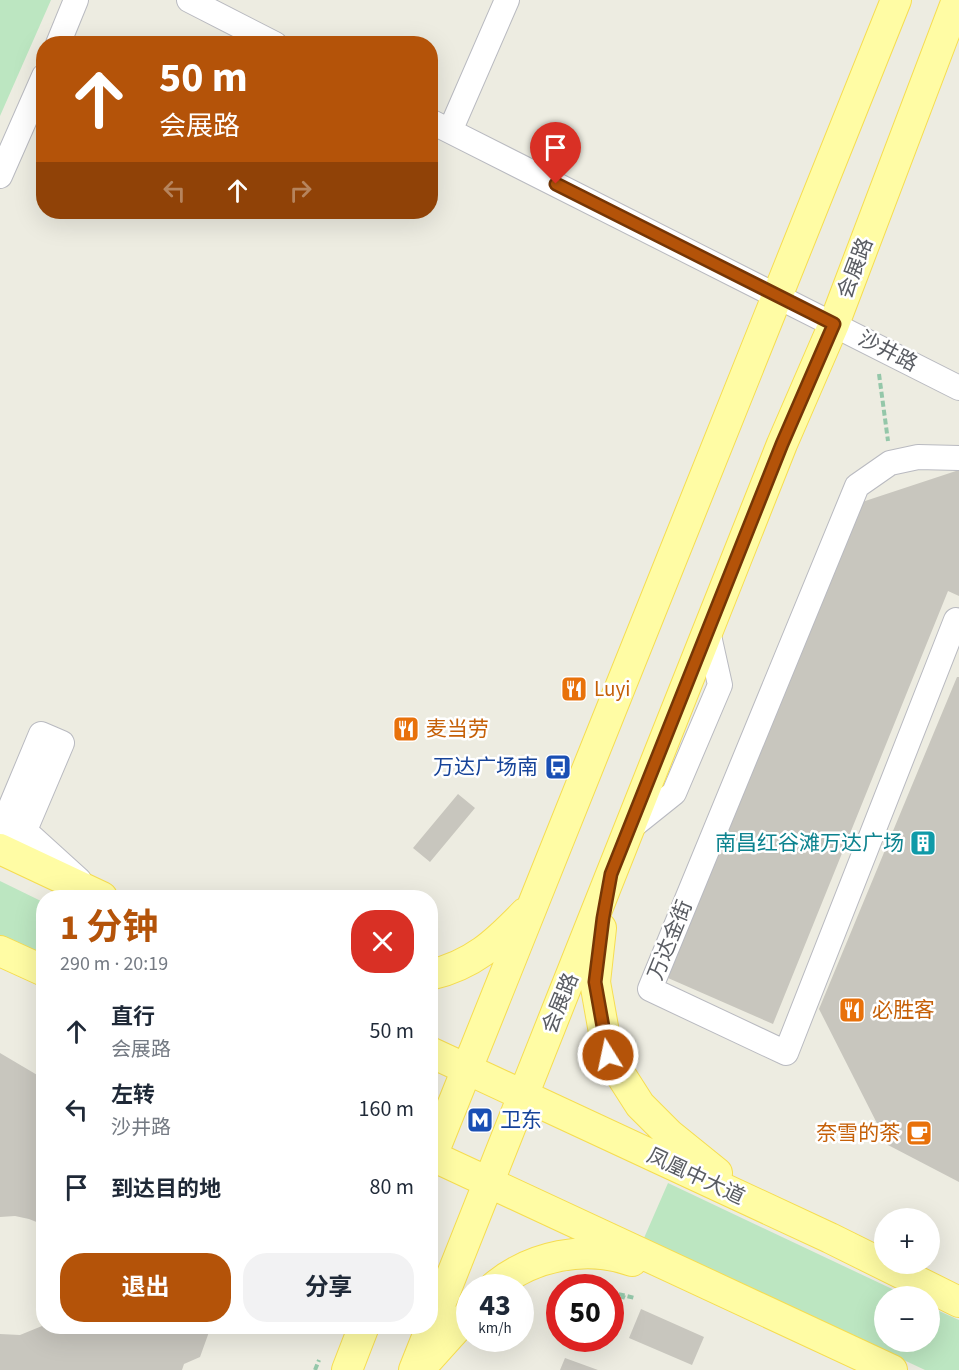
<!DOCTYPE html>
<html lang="zh">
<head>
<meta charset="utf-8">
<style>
	body { margin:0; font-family:"Source Sans 3","Noto Sans SC",sans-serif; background:#f2f2f3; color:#1f2937; height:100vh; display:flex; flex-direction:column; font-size:22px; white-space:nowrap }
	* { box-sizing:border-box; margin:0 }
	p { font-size:20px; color:#747a83 }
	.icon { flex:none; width:33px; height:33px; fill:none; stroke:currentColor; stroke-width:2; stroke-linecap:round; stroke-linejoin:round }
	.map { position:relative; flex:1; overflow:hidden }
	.side { position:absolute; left:36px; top:890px; width:402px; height:444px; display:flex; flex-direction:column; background:#fff; border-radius:24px; box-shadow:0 6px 24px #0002 }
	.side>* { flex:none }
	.guide { position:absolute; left:36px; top:36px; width:402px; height:183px; border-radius:24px; box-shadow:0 6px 24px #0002; background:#b45309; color:#fff; overflow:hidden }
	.fabs { position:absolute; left:874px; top:1208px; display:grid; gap:12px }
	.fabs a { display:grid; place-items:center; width:66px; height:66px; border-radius:50%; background:#fff; box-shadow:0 6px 24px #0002; font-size:30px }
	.speed { position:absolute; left:456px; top:1274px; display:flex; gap:12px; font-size:30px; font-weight:700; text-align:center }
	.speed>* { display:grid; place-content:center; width:78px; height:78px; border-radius:50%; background:#fff; box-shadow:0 6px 24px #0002; line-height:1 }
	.speed small { font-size:15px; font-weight:400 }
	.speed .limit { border:9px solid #d22; background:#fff; color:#111 }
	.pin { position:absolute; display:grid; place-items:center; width:51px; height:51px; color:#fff; margin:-62px -26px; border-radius:50% 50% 50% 0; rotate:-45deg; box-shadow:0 0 6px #0007 }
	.pin .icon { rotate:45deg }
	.me { position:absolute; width:66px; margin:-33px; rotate:350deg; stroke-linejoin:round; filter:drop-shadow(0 0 4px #0008) }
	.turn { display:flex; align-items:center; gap:21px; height:126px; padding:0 24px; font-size:27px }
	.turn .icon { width:78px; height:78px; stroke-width:2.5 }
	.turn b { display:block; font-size:42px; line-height:51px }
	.lanes { display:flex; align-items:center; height:57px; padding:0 24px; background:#0003; justify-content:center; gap:30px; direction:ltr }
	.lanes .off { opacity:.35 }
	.round { display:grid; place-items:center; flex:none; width:63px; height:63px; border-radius:24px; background:#f2f2f3 }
	.summary { display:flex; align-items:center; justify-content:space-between; height:102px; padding:0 24px }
	h1 { font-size:36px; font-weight:700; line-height:45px; color:#b45309 }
	.cta { display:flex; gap:12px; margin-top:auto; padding:12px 24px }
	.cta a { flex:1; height:69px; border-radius:24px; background:#b45309; color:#fff; font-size:24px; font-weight:700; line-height:69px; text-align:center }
	.cta a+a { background:#f2f2f3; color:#1f2937 }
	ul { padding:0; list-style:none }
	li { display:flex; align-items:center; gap:18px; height:78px; padding:0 24px }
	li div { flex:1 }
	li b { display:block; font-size:22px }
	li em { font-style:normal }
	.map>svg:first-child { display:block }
	.green { fill:#bce6c1 }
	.building { fill:#c8c6be }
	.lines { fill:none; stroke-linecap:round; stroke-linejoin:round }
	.minor-casing { stroke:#b9bac0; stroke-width:26 }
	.major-casing { stroke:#f6dd51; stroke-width:32 }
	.path { stroke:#94c7a9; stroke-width:4; stroke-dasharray:6 3; stroke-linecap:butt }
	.minor { stroke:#fff; stroke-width:24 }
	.major { stroke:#fffca4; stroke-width:30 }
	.route-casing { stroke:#753606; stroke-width:15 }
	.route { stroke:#b45309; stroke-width:10 }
	.labels { text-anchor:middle; stroke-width:5; stroke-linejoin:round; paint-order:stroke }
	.street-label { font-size:21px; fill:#595c62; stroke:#fff }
	.food-label { font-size:21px; fill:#c56008; stroke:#fff; text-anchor:start }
	.transit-label { font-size:21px; fill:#164399; stroke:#fff; text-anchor:end }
	.culture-label { font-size:21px; fill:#0d838f; stroke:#fff; text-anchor:end }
</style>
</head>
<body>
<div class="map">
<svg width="959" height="1370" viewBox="0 0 959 1370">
	<rect width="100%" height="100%" fill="#edece1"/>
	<!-- green -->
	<path class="green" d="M0,0H51L0,116Z
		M0,881L43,902V961L0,940Z
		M668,1183L907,1296H885V1341H930V1307L959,1320V1370H925L644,1238Z"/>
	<!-- building -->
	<path class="building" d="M959,470V596L948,591L773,1024L668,978L853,505Z
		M957,677H959V1182L888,1145L819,1009Z
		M458,794L475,808L430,862L413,848Z
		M0,1053L44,1079V1225L29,1219L15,1216L0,1217Z
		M641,1309L704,1337L692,1365L629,1338Z
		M42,1326H209V1332L200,1357L184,1364L182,1370H0V1334L20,1335Z
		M565,1358L598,1370H560Z"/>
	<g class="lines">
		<defs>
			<path id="minor" d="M189,0L275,44
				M58,44L76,0
				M430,121L959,388
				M450,131L507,0
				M0,176L44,76
				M959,458L918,457L890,463L857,486L650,989L786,1053L956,620L959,621
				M12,824L25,831L79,880
				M629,829L674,793L720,685L708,631
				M0,832L41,734L62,743L14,856"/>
			<path id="major" d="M0,849L102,897
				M601,928L595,982L608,1055L640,1105L670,1135L717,1173
				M0,951L44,971
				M430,975C473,965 496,943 525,913
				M430,1052L830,1238L959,1302
				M430,1155L892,1370
				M430,1161L896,0
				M494,1287C531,1256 586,1244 632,1261
				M425,1363L470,1313
				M347,1370L364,1326
				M414,1370L782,444L834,324L957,0"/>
		</defs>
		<!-- minor casing -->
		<use href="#minor" class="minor-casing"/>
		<!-- major casing -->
		<use href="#major" class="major-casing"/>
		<!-- path -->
		<path class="path" d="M879,374L888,441
			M610,1292L635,1298
			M550,1298L560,1296
			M610,1320L613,1321L624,1295
			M315,1370L319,1360"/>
		<!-- minor -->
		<use href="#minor" class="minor"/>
		<!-- major -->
		<use href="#major" class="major"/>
	</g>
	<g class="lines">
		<defs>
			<path id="route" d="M556,184L834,324L782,444L611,874L603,918L595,982L608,1055"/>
		</defs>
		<!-- route casing -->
		<use href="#route" class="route-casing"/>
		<!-- route -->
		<use href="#route" class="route"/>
	</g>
	<!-- icons -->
	<defs>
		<symbol id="restaurant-square" viewBox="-11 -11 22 22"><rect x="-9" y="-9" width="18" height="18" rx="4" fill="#e8710a" stroke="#fff"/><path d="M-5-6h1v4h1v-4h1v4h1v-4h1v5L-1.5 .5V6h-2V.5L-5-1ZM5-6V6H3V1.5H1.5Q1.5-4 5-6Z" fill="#fff"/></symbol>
		<symbol id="bus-square" viewBox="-11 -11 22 22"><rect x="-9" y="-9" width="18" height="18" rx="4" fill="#1a4fb4" stroke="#fff"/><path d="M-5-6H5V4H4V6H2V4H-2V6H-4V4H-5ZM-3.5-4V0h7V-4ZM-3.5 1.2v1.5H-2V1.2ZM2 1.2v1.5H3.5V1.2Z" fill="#fff"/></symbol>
		<symbol id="building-square" viewBox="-11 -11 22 22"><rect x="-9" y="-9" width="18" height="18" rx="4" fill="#0f9aa8" stroke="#fff"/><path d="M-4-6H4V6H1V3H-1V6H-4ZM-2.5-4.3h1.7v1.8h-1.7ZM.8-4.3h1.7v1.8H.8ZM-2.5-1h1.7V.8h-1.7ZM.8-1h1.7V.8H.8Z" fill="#fff"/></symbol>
		<symbol id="metro-square" viewBox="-11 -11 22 22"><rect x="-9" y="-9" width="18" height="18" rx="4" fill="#1a4fb4" stroke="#fff"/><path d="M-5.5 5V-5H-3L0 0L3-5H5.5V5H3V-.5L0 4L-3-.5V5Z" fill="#fff"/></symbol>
		<symbol id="cafe-square" viewBox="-11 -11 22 22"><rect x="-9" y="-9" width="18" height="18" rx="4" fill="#e8710a" stroke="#fff"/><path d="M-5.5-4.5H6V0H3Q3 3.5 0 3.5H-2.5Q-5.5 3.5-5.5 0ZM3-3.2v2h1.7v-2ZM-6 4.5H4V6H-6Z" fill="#fff"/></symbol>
	</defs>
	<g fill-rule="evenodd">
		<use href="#restaurant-square" x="559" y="674" width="30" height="30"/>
		<use href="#restaurant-square" x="391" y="714" width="30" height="30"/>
		<use href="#bus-square" x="543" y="752" width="30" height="30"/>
		<use href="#building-square" x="908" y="828" width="30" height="30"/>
		<use href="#restaurant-square" x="837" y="995" width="30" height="30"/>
		<use href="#metro-square" x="465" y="1105" width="30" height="30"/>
		<use href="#cafe-square" x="904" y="1118" width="30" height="30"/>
	</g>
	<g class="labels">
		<!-- street labels -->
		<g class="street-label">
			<text transform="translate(855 268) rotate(-69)" y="7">会展路</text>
			<text transform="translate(888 351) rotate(27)" y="7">沙井路</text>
			<text transform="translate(670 940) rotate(-68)" y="7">万达金街</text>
			<text transform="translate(560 1003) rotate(-68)" y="7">会展路</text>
			<text transform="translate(696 1176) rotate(25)" y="7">凤凰中大道</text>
		</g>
		<!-- food labels -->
		<g class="food-label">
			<text x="594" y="696">Luyi</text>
			<text x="426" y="736">麦当劳</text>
			<text x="872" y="1017">必胜客</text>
			<text x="900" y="1140" text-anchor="end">奈雪的茶</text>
		</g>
		<!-- transit labels -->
		<g class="transit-label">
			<text x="538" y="774">万达广场南</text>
			<text x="500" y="1127" text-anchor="start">卫东</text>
		</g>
		<!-- culture labels -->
		<g class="culture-label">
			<text x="904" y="850">南昌红谷滩万达广场</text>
		</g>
	</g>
</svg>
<div class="fabs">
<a>+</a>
<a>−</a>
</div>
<div class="speed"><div>43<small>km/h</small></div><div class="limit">50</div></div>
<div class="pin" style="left:556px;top:184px;background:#d93025"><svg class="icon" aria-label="arrive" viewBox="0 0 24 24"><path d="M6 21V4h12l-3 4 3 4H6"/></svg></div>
<svg class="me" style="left:608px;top:1055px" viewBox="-20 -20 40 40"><circle r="17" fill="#b45309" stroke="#fff" stroke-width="3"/><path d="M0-11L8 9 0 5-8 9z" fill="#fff"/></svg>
<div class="guide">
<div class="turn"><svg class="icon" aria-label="ahead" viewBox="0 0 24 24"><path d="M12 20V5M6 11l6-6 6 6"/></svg><div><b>50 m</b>会展路</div></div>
<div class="lanes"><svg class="icon off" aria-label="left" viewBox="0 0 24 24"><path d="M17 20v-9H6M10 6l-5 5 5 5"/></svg><svg class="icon" aria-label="ahead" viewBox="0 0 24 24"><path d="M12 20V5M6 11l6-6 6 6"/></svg><svg class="icon off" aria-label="right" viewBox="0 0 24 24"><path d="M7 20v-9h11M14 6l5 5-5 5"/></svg></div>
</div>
<section class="side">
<div class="summary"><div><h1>1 分钟</h1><p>290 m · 20:19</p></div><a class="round" style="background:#d93025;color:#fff"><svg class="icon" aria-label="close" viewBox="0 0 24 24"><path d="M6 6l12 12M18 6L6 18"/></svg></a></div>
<ul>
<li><svg class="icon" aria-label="ahead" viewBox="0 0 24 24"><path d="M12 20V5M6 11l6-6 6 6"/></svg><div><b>直行</b><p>会展路</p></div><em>50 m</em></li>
<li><svg class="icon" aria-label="left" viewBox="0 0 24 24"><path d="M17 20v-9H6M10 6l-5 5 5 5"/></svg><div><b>左转</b><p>沙井路</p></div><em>160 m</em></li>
<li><svg class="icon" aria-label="arrive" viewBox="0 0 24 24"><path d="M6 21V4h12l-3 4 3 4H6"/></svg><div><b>到达目的地</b></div><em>80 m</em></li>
</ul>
<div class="cta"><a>退出</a><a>分享</a></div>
</section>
</div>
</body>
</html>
